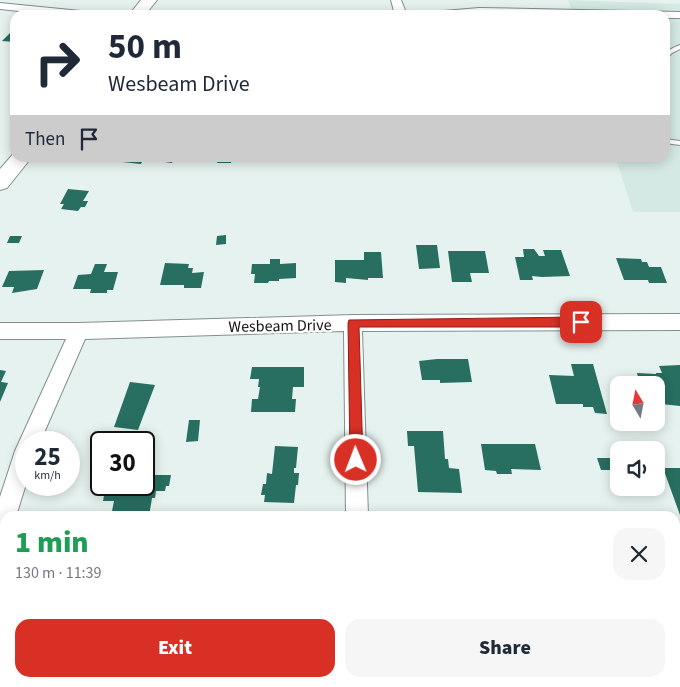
<!DOCTYPE html>
<html lang="en">
<head>
<meta charset="utf-8">
<style>
	body { margin:0; font-family:"Source Sans 3",sans-serif; background:#f6f6f7; color:#1f2937; height:100vh; display:flex; flex-direction:column; font-size:19px; white-space:nowrap }
	* { box-sizing:border-box; margin:0 }
	p { font-size:16px; color:#747a83 }
	.icon { flex:none; width:28px; height:28px; fill:none; stroke:currentColor; stroke-width:2; stroke-linecap:round; stroke-linejoin:round }
	.map { position:relative; flex:1; overflow:hidden }
	.side { position:absolute; left:0px; top:511px; width:680px; height:176px; display:flex; flex-direction:column; background:#fff; border-radius:15px 15px 0 0; box-shadow:0 2px 12px #0003 }
	.side>* { flex:none }
	.banner { position:absolute; left:10px; top:10px; width:660px; height:152px; border-radius:15px; box-shadow:0 2px 12px #0003; background:#fff; color:#1f2937; overflow:hidden }
	.needle { width:32px; rotate:350deg }
	.buttons { position:absolute; left:610px; top:376px; display:grid; gap:10px }
	.buttons a { display:grid; place-items:center; width:55px; height:55px; border-radius:10px; background:#fff; box-shadow:0 2px 12px #0003; font-size:25px }
	.speed { position:absolute; left:15px; top:431px; display:flex; gap:10px; font-size:25px; font-weight:700; text-align:center }
	.speed>* { display:grid; place-content:center; width:65px; height:65px; border-radius:50%; background:#fff; box-shadow:0 2px 12px #0003; line-height:1 }
	.speed small { font-size:12px; font-weight:400 }
	.speed .limit { border:2px solid #111; border-radius:8px; background:#fff; color:#111 }
	.pin { position:absolute; display:grid; place-items:center; width:42px; height:42px; color:#fff; margin:-21px; border-radius:10px; box-shadow:0 2px 8px #0006 }
	.me { position:absolute; width:55px; margin:-28px; rotate:359deg; stroke-linejoin:round; filter:drop-shadow(0 0 4px #0008) }
	.turn { display:flex; align-items:center; gap:18px; height:105px; padding:0 15px; font-size:22px }
	.turn .icon { width:65px; height:65px; stroke-width:2.5 }
	.turn b { display:block; font-size:35px; line-height:42px }
	.then { display:flex; align-items:center; height:48px; padding:0 15px; background:#0003; gap:10px; font-size:19px }
	.round { display:grid; place-items:center; flex:none; width:52px; height:52px; border-radius:15px; background:#f6f6f7 }
	.overview { display:flex; align-items:center; justify-content:space-between; height:85px; padding:0 15px }
	h1 { font-size:30px; font-weight:800; line-height:38px; color:#1e9e55 }
	.button { display:flex; gap:10px; margin-top:auto; padding:10px 15px }
	.button a { flex:1; height:58px; border-radius:15px; background:#d93025; color:#fff; font-size:20px; font-weight:800; line-height:58px; text-align:center }
	.button a+a { background:#f6f6f7; color:#1f2937 }
	.map>svg:first-child { display:block }
	.built { fill:#d4e9e3 }
	.building { fill:#286e61 }
	.lines { fill:none; stroke-linecap:round; stroke-linejoin:round }
	.service-casing { stroke:#848f8c; stroke-width:2 }
	.minor-casing { stroke:#848f8c; stroke-width:2 }
	.secondary-casing { stroke:#848f8c; stroke-width:2 }
	.service { fill:#fff; fill-rule:evenodd }
	.minor { fill:#fff; fill-rule:evenodd }
	.secondary { fill:#fff; fill-rule:evenodd }
	.route { fill:#d93025; stroke:#8d1f18 }
	.labels { text-anchor:middle; stroke-width:4.5; stroke-linejoin:round; paint-order:stroke }
	.street-label { font-size:16px; fill:#101413; stroke:#fff }
</style>
</head>
<body>
<div class="map">
<svg width="680" height="687" viewBox="0 0 680 687">
	<rect width="100%" height="100%" fill="#e6f2ef"/>
	<!-- built -->
	<path class="built" d="M568,0L680,4V212H633L616,158H665V15H573Z"/>
	<!-- building -->
	<path class="building" d="M15,27V42L2,41L10,33Z
		M124,158H144L141,164L122,162Z
		M158,158H174L172,163L157,161Z
		M219,158H232L231,163H217Z
		M68,189L89,191L83,201H88L85,207H81L78,211L61,209L64,204H60Z
		M226,235V244L216,245L217,236Z
		M10,236H22L19,243H7Z
		M416,245H437L440,268L419,269Z
		M523,249H534L539,256H545L543,250H561L570,276L542,277L532,276L533,280H520L515,257H524Z
		M448,251H485L489,273H470L472,282H452Z
		M364,252H381L383,278H368V280L346,278V283L335,282V260H364Z
		M616,258L641,259L642,262H647L649,267H661L667,283H649L648,280H624Z
		M270,259H280V264L296,263V278L279,279V281H269L268,283H254L255,274H251L252,264H270Z
		M165,263L189,264L188,268H193L192,273L204,272L201,288H184V285H160Z
		M95,264H107L104,272H118L113,290H107V293H90L91,289H73L78,275L91,274Z
		M44,270L37,289L12,293L14,287H2L9,271Z
		M437,359H468L472,382L440,383V380H422L419,361Z
		M571,364H593L607,414L595,413L593,407H583V404H556L549,375L574,376Z
		M680,365V406L661,404L663,410H656V385H640L637,373L656,374V373H662L659,366Z
		M252,367H304V387H293L292,399H296L295,412H251L252,399H258L260,387H258L259,379H250Z
		M0,370L6,371L1,382L8,383L0,402Z
		M130,382L155,385L138,430L114,427Z
		M189,420H200L198,441L186,442Z
		M407,431H443L445,459H448L449,468L459,469L462,493L418,492L414,446H408Z
		M481,444H535L541,470L511,469L512,474H497L496,471L485,470Z
		M275,446L298,447L296,468H294V473H299L298,485H296L294,503L264,502L265,495H261L263,484H266L267,473L272,474Z
		M597,458H614L618,470H601Z
		M663,468H680V515Z
		M154,475H171L169,486H166L165,491H156L155,498H152L149,516H111L114,501H103L106,485H144V477Z
		M675,646H680V678H675Z
		M209,682H263L262,687H209Z
		M422,682H485L486,687H422Z
		M548,682H578L579,687H549Z
		M639,682H673V685L639,684Z"/>
	<g class="lines">
		<defs>
			<path id="service" d="M680,45V49L672,53L665,60C665,51 672,48 680,45Z
				M665,139L680,141V145L665,143Z"/>
			<path id="minor" d="M391,0H401L407,15H395Z
				M0,3L91,12L97,15H57L0,9Z
				M479,8L680,12V18H665V15H426L432,12Z
				M680,314V330L362,331L368,516H346L344,331L85,339L40,442H26V484L16,516H5V544L0,547V497L15,451L66,339H0V323H79L353,315Z
				M675,554H680V578H675Z
				M343,682H369V687H343Z"/>
			<path id="secondary" d="M141,0H157L145,15H129Z
				M14,153L15,158H31L7,188L0,190V169Z"/>
		</defs>
		<!-- service casing -->
		<use href="#service" class="service-casing"/>
		<!-- minor casing -->
		<use href="#minor" class="minor-casing"/>
		<!-- secondary casing -->
		<use href="#secondary" class="secondary-casing"/>
		<!-- service -->
		<use href="#service" class="service"/>
		<!-- minor -->
		<use href="#minor" class="minor"/>
		<!-- secondary -->
		<use href="#secondary" class="secondary"/>
	</g>
	<!-- route -->
	<path class="route" d="M581,317L587,322L581,327H359L363,460L361,464L356,466L352,464L350,460L348,323L349,320Z"/>
	<g class="labels">
		<!-- street labels -->
		<g class="street-label">
			<text transform="translate(280 325) rotate(-1)" y="6">Wesbeam Drive</text>
		</g>
	</g>
</svg>
<div class="buttons">
<a><svg class="needle" viewBox="-14 -14 28 28"><path d="M0-13l5 13h-10z" fill="#e53935"/><path d="M0 13l5-13h-10z" fill="#747a83"/></svg></a>
<a><svg class="icon" aria-label="sound" viewBox="0 0 24 24"><path d="M4 9h4l5-4v14l-5-4H4zM17 9q2 3 0 6"/></svg></a>
</div>
<div class="speed"><div>25<small>km/h</small></div><div class="limit">30</div></div>
<div class="pin" style="left:581px;top:322px;background:#d93025"><svg class="icon" aria-label="arrive" viewBox="0 0 24 24"><path d="M6 21V4h12l-3 4 3 4H6"/></svg></div>
<svg class="me" style="left:356px;top:460px" viewBox="-20 -20 40 40"><circle r="17" fill="#d93025" stroke="#fff" stroke-width="3"/><path d="M0-11L8 9 0 5-8 9z" fill="#fff"/></svg>
<div class="banner">
<div class="turn"><svg class="icon" aria-label="right" viewBox="0 0 24 24"><path d="M7 20v-9h11M14 6l5 5-5 5"/></svg><div><b>50 m</b>Wesbeam Drive</div></div>
<div class="then">Then<svg class="icon" aria-label="arrive" viewBox="0 0 24 24"><path d="M6 21V4h12l-3 4 3 4H6"/></svg></div>
</div>
<section class="side">
<div class="overview"><div><h1>1 min</h1><p>130 m · 11:39</p></div><a class="round"><svg class="icon" aria-label="close" viewBox="0 0 24 24"><path d="M6 6l12 12M18 6L6 18"/></svg></a></div>
<div class="button"><a>Exit</a><a>Share</a></div>
</section>
</div>
</body>
</html>
